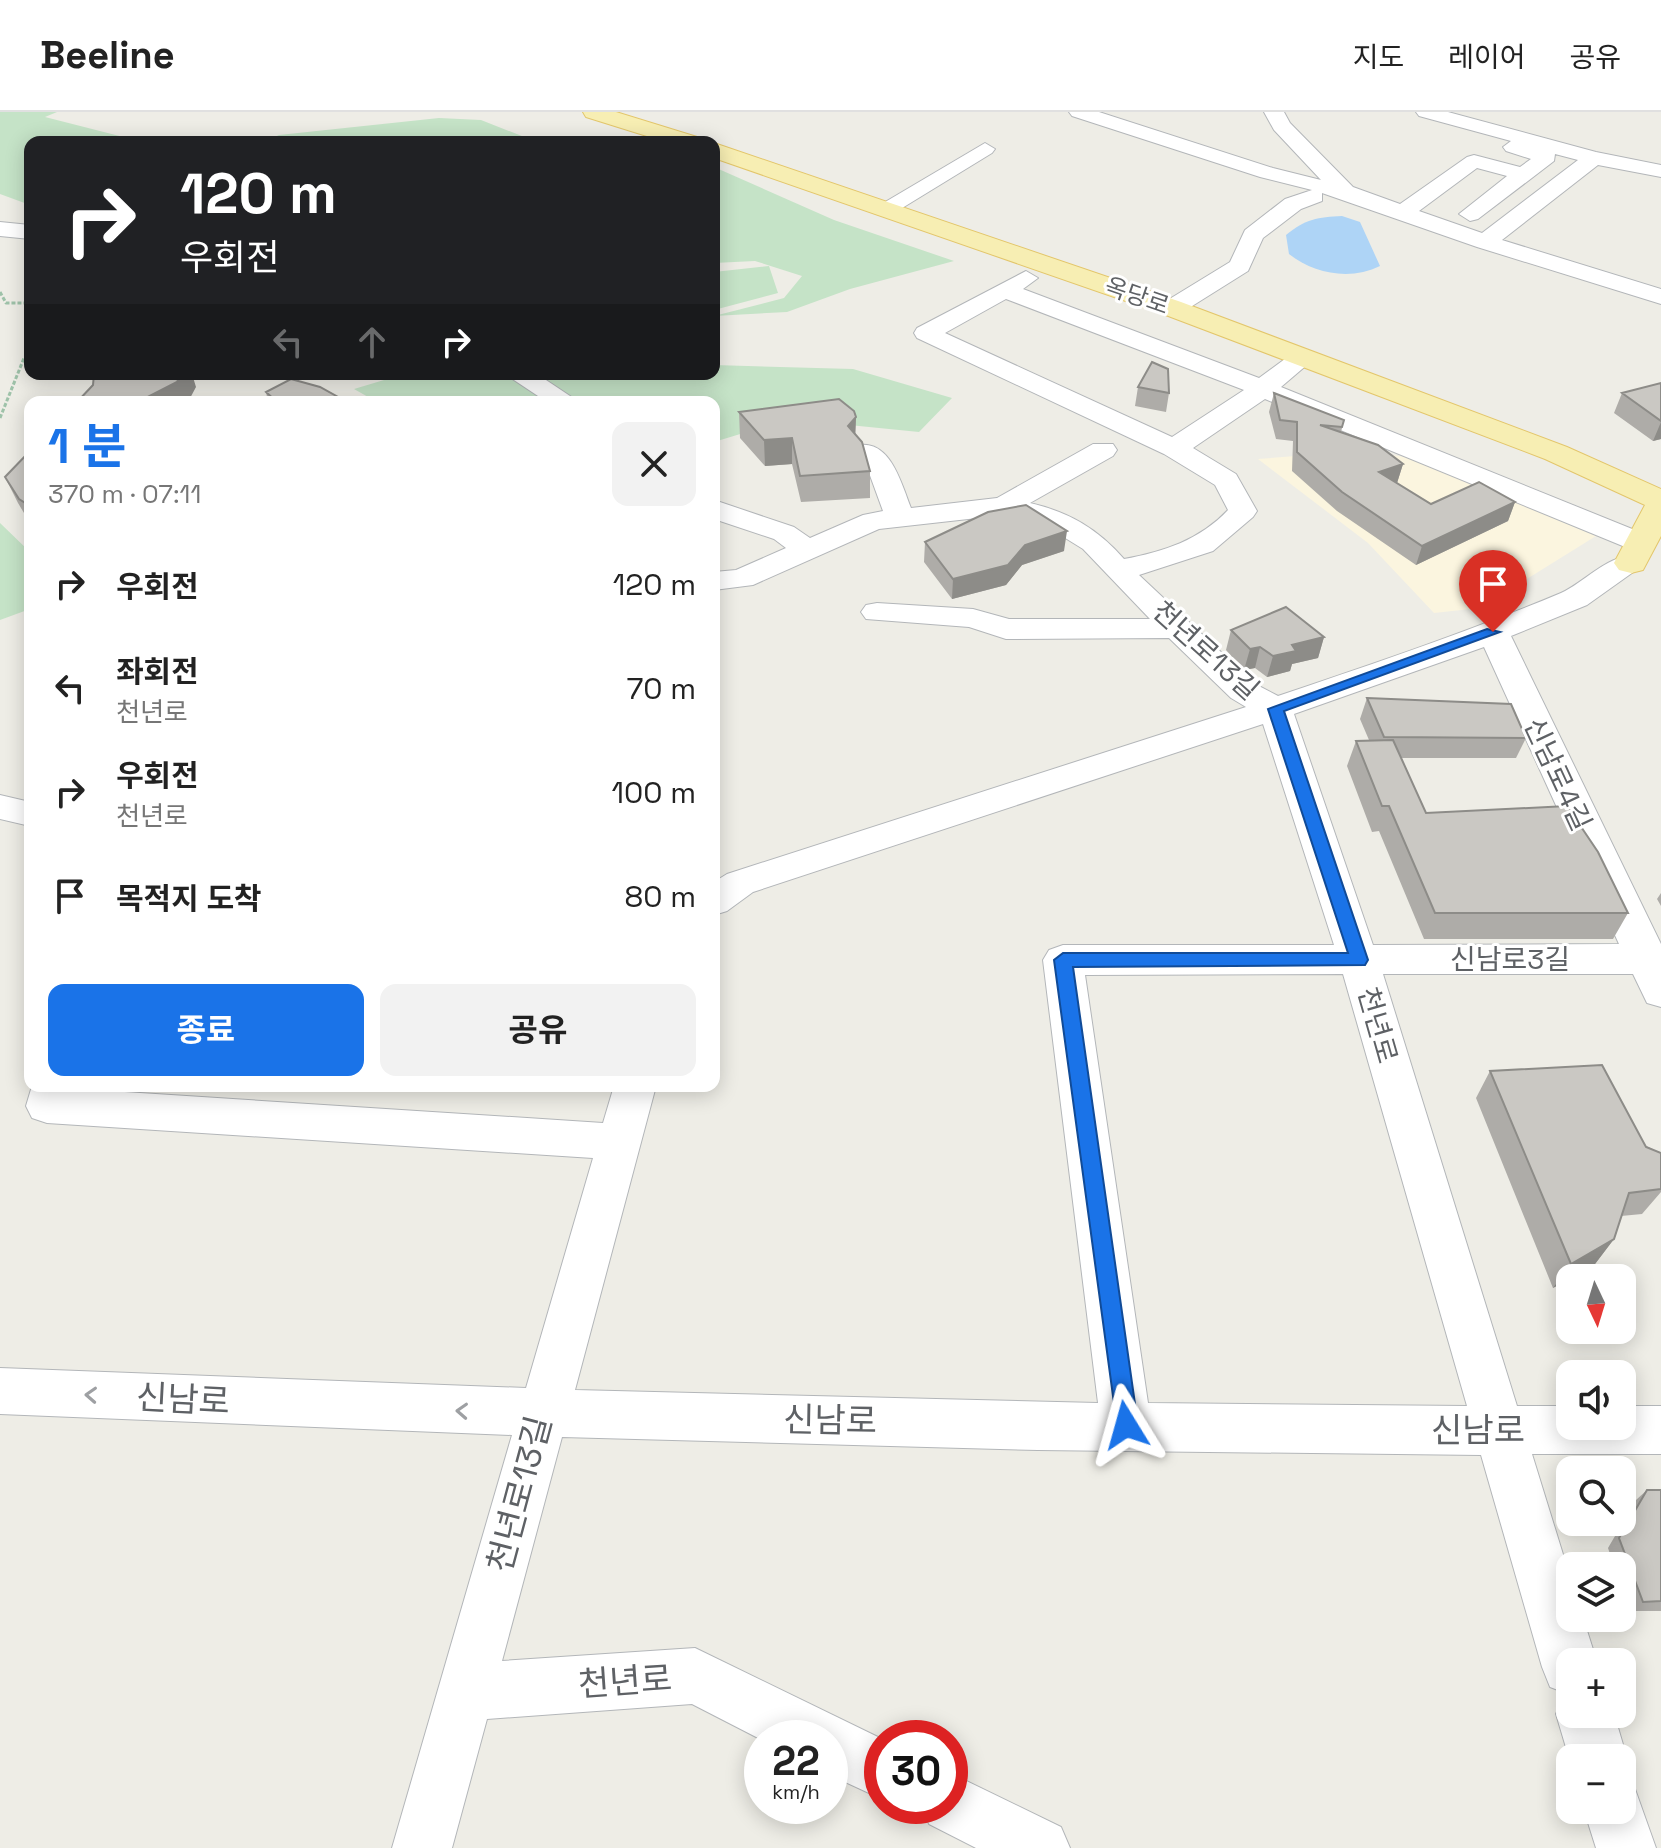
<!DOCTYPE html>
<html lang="ko">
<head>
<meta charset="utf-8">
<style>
	body { margin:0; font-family:"Space Grotesk","Noto Sans KR",sans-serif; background:#f2f2f2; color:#222; height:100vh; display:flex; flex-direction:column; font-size:30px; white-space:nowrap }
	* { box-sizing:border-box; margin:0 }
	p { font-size:26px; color:#767676 }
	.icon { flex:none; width:44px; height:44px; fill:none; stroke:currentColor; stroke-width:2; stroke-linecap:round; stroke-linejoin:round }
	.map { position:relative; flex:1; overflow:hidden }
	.side { position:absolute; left:24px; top:284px; width:696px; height:696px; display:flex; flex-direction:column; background:#fff; border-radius:16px; box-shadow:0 4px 20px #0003 }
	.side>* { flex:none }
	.guide { position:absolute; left:24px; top:24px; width:696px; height:244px; border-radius:16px; box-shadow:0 4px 20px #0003; background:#202124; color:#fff; overflow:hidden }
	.needle { width:52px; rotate:176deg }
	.controls { position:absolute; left:1556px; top:1152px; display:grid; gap:16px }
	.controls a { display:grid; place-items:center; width:80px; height:80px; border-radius:16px; background:#fff; box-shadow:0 4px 20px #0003; font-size:40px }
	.speed { position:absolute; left:744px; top:1608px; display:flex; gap:16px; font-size:40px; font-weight:700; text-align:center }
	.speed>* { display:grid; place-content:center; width:104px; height:104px; border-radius:50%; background:#fff; box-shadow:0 4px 20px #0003; line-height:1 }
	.speed small { font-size:20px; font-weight:400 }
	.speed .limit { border:12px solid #d22; background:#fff; color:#111 }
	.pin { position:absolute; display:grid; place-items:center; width:68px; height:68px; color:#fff; margin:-82px -34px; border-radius:50% 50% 50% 0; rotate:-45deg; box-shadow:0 0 8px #0007 }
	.pin .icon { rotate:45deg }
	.me { position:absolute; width:88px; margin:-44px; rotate:352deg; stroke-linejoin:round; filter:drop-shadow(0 0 6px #0008) }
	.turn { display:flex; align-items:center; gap:28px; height:168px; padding:0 24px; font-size:36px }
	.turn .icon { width:104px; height:104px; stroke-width:2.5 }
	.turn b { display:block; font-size:56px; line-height:68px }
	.lanes { display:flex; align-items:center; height:76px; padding:0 24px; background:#0003; justify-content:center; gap:40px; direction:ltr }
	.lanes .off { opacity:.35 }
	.round { display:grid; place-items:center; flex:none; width:84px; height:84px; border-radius:16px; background:#f2f2f2 }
	.summary { display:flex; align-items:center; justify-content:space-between; height:136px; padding:0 24px }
	h1 { font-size:48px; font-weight:700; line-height:60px; color:#1a73e8 }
	.cta { display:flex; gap:16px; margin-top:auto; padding:16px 24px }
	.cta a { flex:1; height:92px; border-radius:16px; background:#1a73e8; color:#fff; font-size:32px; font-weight:700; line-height:92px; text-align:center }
	.cta a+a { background:#f2f2f2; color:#222 }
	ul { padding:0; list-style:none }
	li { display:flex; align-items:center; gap:24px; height:104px; padding:0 24px }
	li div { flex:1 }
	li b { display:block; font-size:30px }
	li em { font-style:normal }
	header { display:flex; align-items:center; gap:48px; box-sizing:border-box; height:112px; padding:0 40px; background:#fff; border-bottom:2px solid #e0e0e0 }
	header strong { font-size:38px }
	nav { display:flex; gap:44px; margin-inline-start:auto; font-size:28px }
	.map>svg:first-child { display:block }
	.commercial { fill:#fbf5df }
	.green { fill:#c5e3c7 }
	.water { fill:#aed4f6 }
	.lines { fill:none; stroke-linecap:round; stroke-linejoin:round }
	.minor-casing { stroke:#b3b6b9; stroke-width:2 }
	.major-casing { stroke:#e3c66b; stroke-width:2 }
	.path { stroke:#9ec2a9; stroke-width:3; stroke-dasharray:4 2; stroke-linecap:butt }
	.minor { fill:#fff; fill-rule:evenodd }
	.major { fill:#f7eeb3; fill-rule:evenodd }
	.wall { fill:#aeaca8 }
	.shaded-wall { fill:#8d8c88 }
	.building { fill:#cac8c3; stroke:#8d8c88; stroke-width:2 }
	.oneway { stroke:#9ea0a3 }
	.route { fill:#1a73e8; stroke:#114b97; stroke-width:2 }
	.labels { text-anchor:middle; stroke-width:6; stroke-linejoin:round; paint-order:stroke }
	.far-street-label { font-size:24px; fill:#5e6165; stroke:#fff }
	.street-label { font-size:28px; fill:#5e6165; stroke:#fff }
	.near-street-label { font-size:34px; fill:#5e6165; stroke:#fff }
</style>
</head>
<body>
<header>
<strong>Beeline</strong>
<nav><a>지도</a><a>레이어</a><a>공유</a></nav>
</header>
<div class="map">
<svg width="1661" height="1736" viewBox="0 0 1661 1736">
	<rect width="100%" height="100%" fill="#eeede6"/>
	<!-- commercial -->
	<path class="commercial" d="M1359,339L1407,345L1596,424L1480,496L1434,501L1368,431L1258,347Z"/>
	<!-- green -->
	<path class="green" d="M0,0H57L45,5L143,30H30V93L0,82Z
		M439,6L481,8L537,30H263L279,23Z
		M714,55L834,108L954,149L850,177L787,200L714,204L784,186L802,164L755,149L714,151Z
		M769,154L778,181L714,198V160Z
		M714,253L853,257L952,286L919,320L789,307L714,330V290H377L354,277L404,262H714Z
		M0,411L30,440V497L0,508Z"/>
	<!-- water -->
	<path class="water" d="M1342,104L1360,110L1380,154C1352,168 1315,163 1289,142L1286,123C1305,107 1318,105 1342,104Z"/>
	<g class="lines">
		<defs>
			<path id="minor" d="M1069,0H1099L1273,56L1321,68L1274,18L1264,0H1284L1290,11L1353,75L1400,92L1467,45L1474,43L1520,55L1531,47L1506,39L1503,35L1511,29L1419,4L1416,0H1448L1596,40L1661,53V65L1598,53L1502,128L1661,177V192L1477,135L1322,81V89L1301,97L1263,126L1248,159L1181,201H1163L1160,196L1163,191L1230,150L1245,118L1285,87L1312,78L1260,65L1072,4ZM1555,42L1578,48L1482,121L1419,99L1477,56L1507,64L1459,102L1470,109L1478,107L1554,49Z
				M985,31L995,37L992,41L894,101L886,103L875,96Z
				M0,110L30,113V127L0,124Z
				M1026,159L1038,166L1023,177L1259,266L1293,241H1311L1315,246L1281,275L1652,425L1656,431L1652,437H1630L1265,287L1193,336L1236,362L1257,399L1253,405L1213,439L1139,463L1255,572L1278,584C1373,552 1468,520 1561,481C1586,470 1612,437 1642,445L1646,451L1587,493L1511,524L1661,832V895L1647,891L1633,862H1383L1517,1294H1570V1314H1622V1294H1661V1342H1532L1570,1465V1506H1583L1597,1550H1570V1602H1614L1627,1646L1622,1658V1646L1570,1649L1556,1602L1566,1581L1550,1575L1542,1555L1481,1343L1038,1338L562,1325L502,1549L695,1536L882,1627V1687L830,1663V1626L762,1628L692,1592L487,1607L452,1736H392L512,1323L0,1302V1256L526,1276L593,1046L47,1011L32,1006L26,994L32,974L603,1011L614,974H656L575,1278L1098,1291L1043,848L1049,838L1063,833H1334L1263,612L753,780L727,799L714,803V770L727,762L1246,595L1231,586L1169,526L1006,527L969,515L866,507L861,500L866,493L877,491L973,497L1009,507H1150L1083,437L1041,411L1004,403L879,417L753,473L714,478V460L736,458L786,436L774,427L714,407V388L794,415L810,426L863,403L883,399L868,358L851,340L855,334C890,325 901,371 911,396L997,386L1093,332H1113L1117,338L1113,344L1030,391C1069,400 1098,417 1124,447C1163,440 1200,428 1228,398L1215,373L1164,342L917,226L914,221L917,216ZM1006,187L1244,278L1172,325L945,221ZM1484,535L1619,832L1373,833L1294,602ZM1343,862L1467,1294L1148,1291L1085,863Z
				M505,262H537L579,290H547Z
				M0,683L30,690V714L0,707Z
				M950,1661L1061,1715L1070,1736H976L929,1712L922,1694H950Z
				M1622,1672L1635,1677L1656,1736H1596L1584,1698H1622Z"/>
			<path id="major" d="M583,0H616L697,25L700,30H666L586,5Z
				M714,31L1181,190L1567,335L1661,377V424L1643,458L1631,461L1619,458L1614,451L1645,393L1545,347L1163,202L714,46Z"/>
		</defs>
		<!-- minor casing -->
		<use href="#minor" class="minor-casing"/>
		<!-- major casing -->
		<use href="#major" class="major-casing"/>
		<!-- path -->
		<path class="path" d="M0,180L6,191H30
			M0,306L24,246L30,241"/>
		<!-- minor -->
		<use href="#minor" class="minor"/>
		<!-- major -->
		<use href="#major" class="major"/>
	</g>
	<!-- wall -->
	<path class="wall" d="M1661,271V327L1653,329L1614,301L1622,281Z
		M1138,275L1169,281L1166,300L1135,294Z
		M266,280L347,290H268Z
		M1274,281L1344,308L1341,320L1403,352L1397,371L1431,392L1515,390L1508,409L1416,453L1337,399L1292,359L1293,329L1276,327L1269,300Z
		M739,300L856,305L855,322L870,359V386L801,390L792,352L765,354L740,326Z
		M30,339V411L18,391L5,365Z
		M925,430L1064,439L1022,453L1006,473L952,487L924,450Z
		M1231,518L1324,525L1318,546L1292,552L1290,559L1267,565L1255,556L1244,558L1226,538Z
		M1367,586L1526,626L1516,646H1401L1426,701L1628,801L1613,827H1424L1379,719L1372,720L1347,654L1356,629L1369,628L1360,607Z
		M1661,781V794L1657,787Z
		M1490,959L1661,1041V1080L1642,1102L1621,1104L1614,1127L1595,1152L1553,1176L1476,986Z
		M1647,1378H1661V1499H1631L1622,1474V1454H1614L1608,1436L1636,1388Z"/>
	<!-- shaded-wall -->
	<path class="shaded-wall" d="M181,262H192L196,275L188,290H138Z
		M856,305L855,331L848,314Z
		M1661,310V327L1653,329Z
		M792,326V352L765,354L764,328Z
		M1403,352L1397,371L1379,360Z
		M1515,390L1508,409L1416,453L1422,434Z
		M1067,419L1064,439L1022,453L1006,473L952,487L953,467L1025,433Z
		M1324,525L1318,546L1292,552L1290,559L1267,565L1273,544L1292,533Z
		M1260,535L1255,556L1244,558L1250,537Z
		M1614,1127L1595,1152L1553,1176L1571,1152Z"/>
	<!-- building -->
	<path class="building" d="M1152,250L1168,257L1169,281L1138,275Z
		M94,262H181L177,270L138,290H77L93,273Z
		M291,267L320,275L347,290H277L266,280Z
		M1661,271V309L1622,281Z
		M1274,281L1344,308L1342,315L1320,313L1378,333L1403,352L1379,360L1431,392L1479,370L1515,390L1422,434L1342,380L1297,340V310L1280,308Z
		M839,287L854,299L856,305L848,314L862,330L870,359L800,364L792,326L764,328L739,300Z
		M30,339V394L19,387L5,365Z
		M1026,393L1067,419L1025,433L1008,453L953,467L925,430L988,400Z
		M1286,495L1324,525L1292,533L1296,539L1273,544L1260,535L1250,537L1231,518Z
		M1367,586L1511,592L1526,626L1384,625Z
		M1393,628L1426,701L1567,694L1598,740L1628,801H1435L1389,694H1382L1356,629Z
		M1602,953L1646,1035L1661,1041V1077L1629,1081L1614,1127L1571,1152L1490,959Z
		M1647,1378H1661V1489L1643,1490L1619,1426Z"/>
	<!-- one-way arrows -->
	<defs><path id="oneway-chevron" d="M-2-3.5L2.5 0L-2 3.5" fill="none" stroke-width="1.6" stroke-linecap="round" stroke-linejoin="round" transform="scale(2)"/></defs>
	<g class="oneway">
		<use href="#oneway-chevron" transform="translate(91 1283) rotate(-177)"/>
		<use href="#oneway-chevron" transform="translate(462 1299) rotate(-177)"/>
	</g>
	<!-- route -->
	<path class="route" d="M1487,517L1500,520L1284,599L1368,848L1365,853L1073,855L1138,1313L1134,1321L1126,1324L1118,1321L1054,848L1063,841H1348L1268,597Z"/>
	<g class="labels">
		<!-- far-street labels -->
		<g class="far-street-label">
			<text transform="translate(1137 184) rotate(19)" y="8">옥당로</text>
		</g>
		<!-- street labels -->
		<g class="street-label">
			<text transform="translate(1206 538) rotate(42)" y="10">천년로13길</text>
			<text transform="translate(1558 662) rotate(65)" y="10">신남로4길</text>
			<text x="1510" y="857">신남로3길</text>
			<text transform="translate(1378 913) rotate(74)" y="10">천년로</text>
		</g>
		<!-- near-street labels -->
		<g class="near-street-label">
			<text transform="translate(183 1287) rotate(3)" y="12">신남로</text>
			<text transform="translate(830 1308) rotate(1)" y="12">신남로</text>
			<text x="1478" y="1330">신남로</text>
			<text transform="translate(519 1382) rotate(-75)" y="12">천년로13길</text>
			<text transform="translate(625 1569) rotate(-4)" y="12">천년로</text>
		</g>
	</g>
</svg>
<div class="controls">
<a><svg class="needle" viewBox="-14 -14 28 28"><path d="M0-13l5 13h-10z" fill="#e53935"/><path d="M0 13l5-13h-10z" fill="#767676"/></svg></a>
<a><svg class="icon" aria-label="sound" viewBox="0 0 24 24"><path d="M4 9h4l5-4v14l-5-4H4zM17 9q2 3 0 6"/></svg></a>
<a><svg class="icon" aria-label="search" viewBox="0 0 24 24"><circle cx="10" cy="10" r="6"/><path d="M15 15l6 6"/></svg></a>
<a><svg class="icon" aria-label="layers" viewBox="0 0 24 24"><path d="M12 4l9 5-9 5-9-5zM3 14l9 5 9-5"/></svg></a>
<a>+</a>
<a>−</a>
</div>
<div class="speed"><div>22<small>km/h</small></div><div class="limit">30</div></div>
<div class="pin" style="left:1493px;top:520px;background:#d93025"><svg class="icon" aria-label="arrive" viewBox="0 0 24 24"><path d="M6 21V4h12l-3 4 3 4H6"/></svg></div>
<svg class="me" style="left:1126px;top:1313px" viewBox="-20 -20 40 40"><path d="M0-17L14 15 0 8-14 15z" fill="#1a73e8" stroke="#fff" stroke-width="4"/></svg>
<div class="guide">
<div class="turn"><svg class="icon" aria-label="right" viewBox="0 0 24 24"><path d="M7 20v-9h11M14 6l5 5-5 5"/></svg><div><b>120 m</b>우회전</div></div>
<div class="lanes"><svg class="icon off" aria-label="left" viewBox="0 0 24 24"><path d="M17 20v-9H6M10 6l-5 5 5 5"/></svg><svg class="icon off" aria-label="ahead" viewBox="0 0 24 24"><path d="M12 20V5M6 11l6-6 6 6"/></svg><svg class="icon" aria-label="right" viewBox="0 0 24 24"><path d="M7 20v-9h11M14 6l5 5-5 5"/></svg></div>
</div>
<section class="side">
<div class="summary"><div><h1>1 분</h1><p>370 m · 07:11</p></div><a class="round"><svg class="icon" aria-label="close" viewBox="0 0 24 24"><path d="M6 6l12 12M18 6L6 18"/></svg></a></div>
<ul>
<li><svg class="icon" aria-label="right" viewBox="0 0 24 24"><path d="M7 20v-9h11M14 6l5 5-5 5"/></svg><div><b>우회전</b></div><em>120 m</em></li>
<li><svg class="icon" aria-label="left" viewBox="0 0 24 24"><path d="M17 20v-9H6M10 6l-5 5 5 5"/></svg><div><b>좌회전</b><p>천년로</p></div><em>70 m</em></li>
<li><svg class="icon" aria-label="right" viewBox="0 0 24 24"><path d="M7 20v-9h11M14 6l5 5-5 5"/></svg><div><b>우회전</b><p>천년로</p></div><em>100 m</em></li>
<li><svg class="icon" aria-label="arrive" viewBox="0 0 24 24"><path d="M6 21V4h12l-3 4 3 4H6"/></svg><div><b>목적지 도착</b></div><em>80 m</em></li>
</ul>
<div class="cta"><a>종료</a><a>공유</a></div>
</section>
</div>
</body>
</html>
